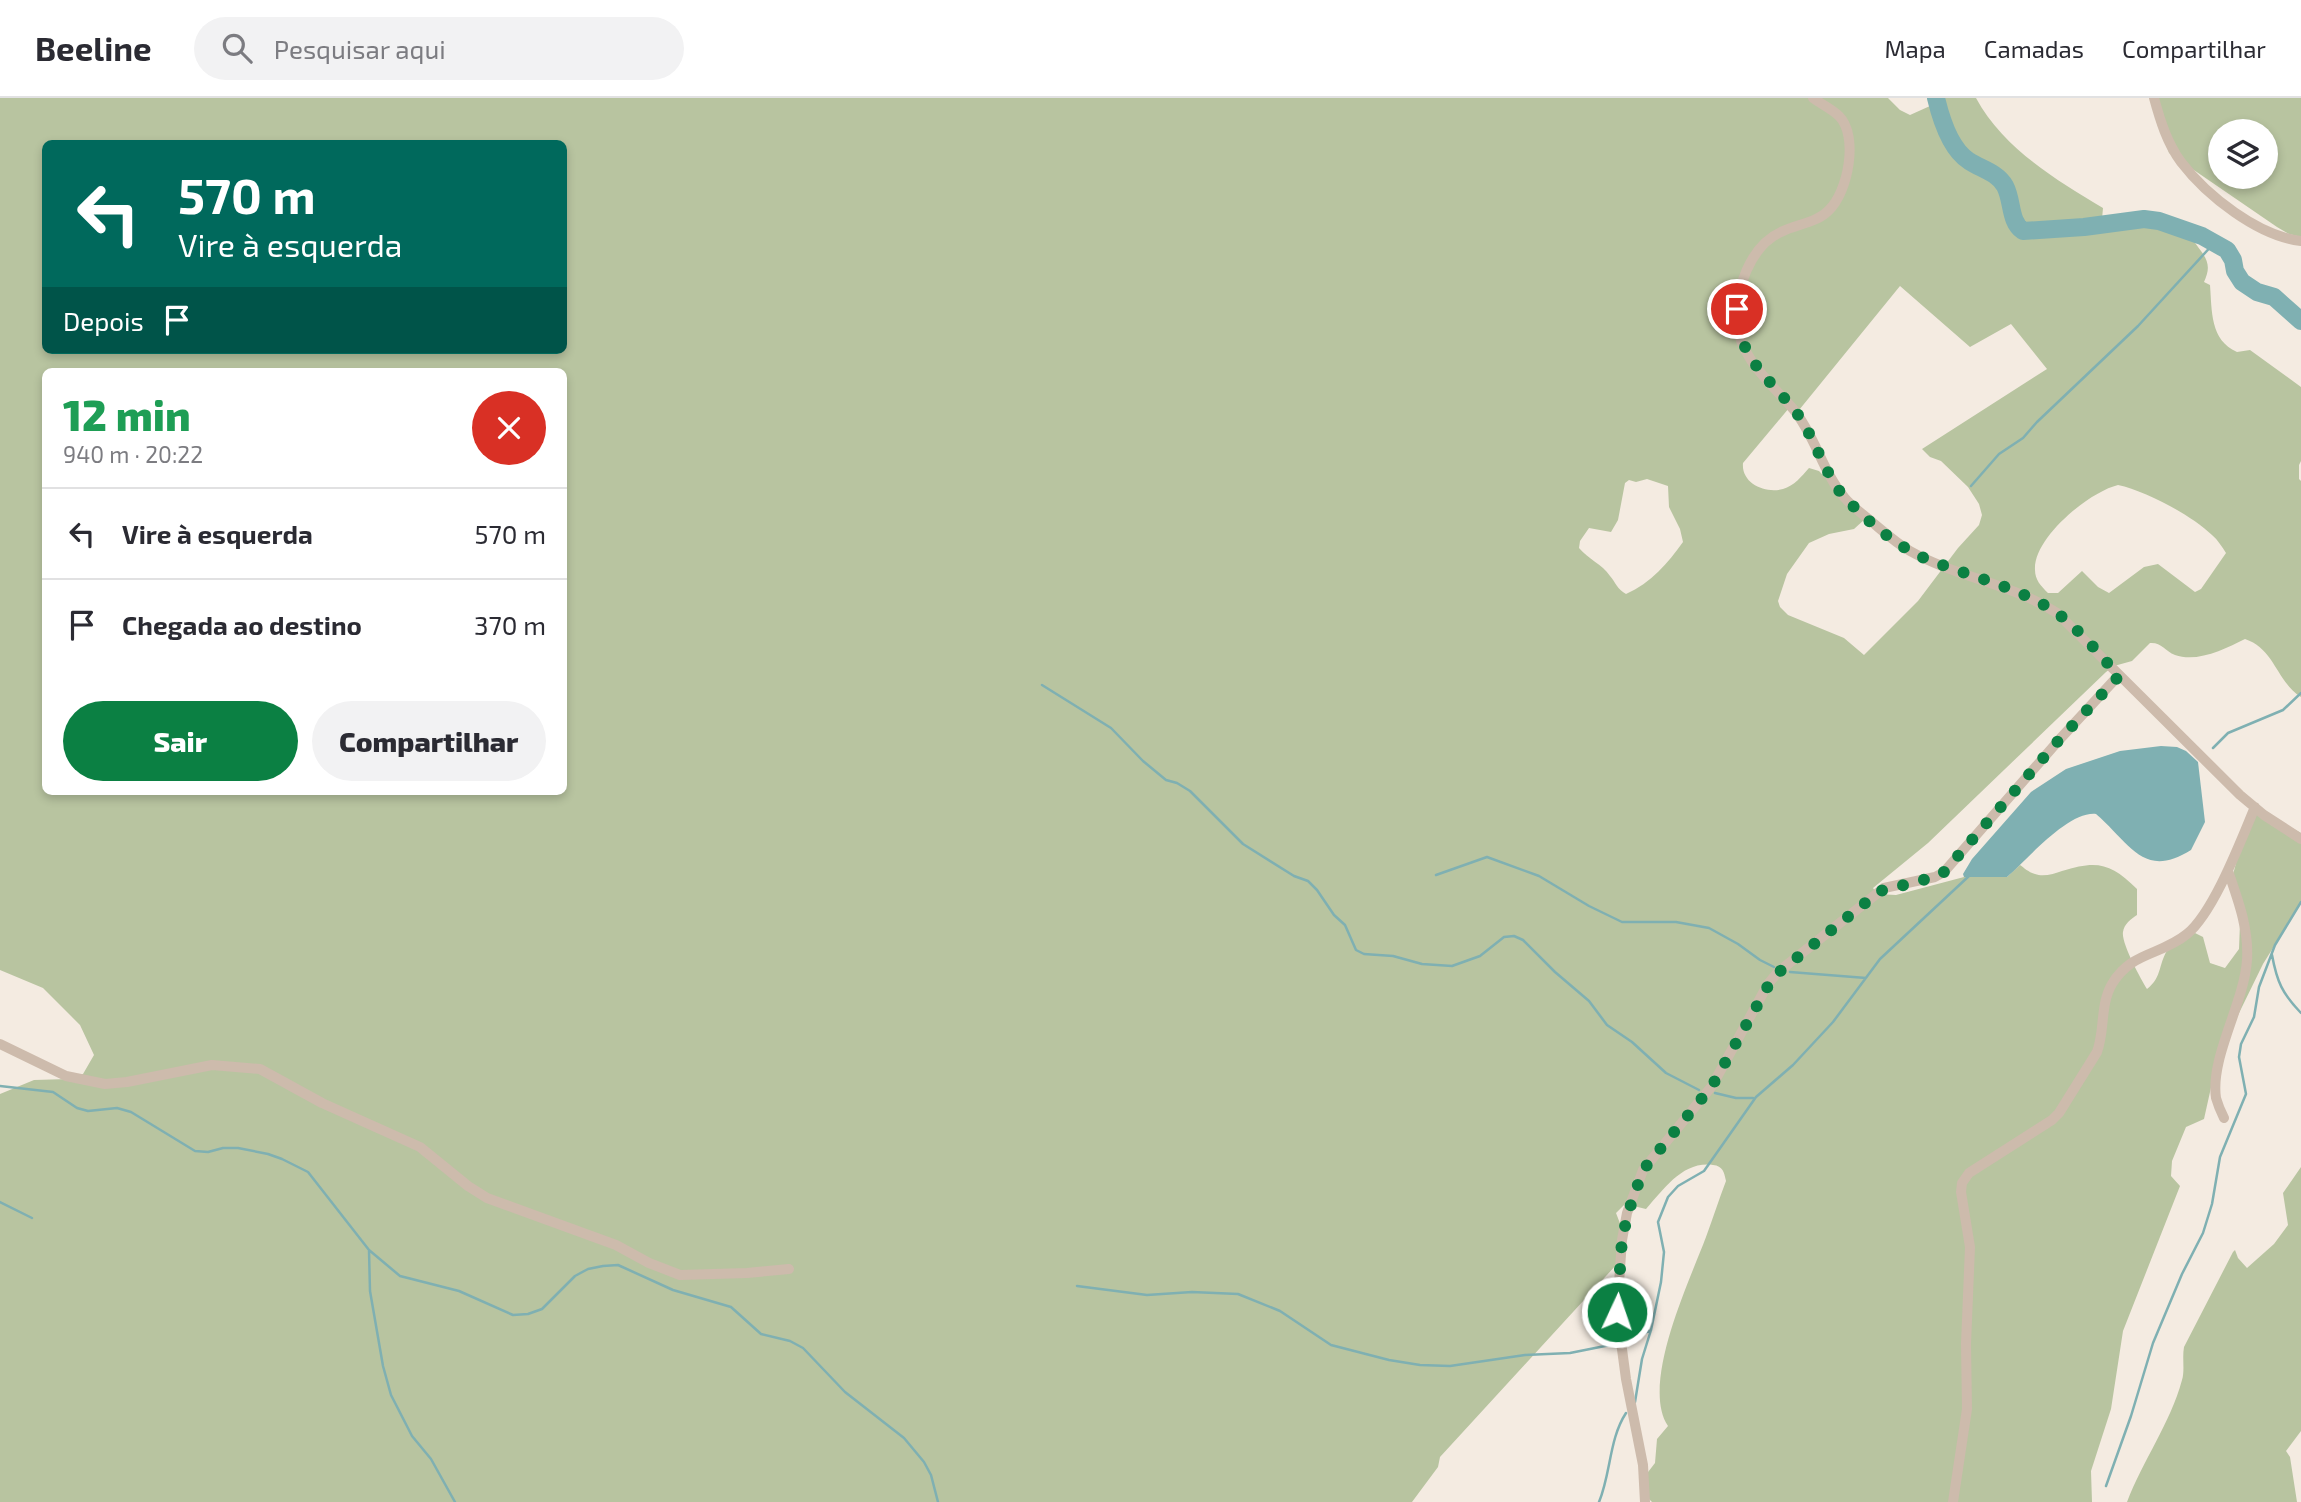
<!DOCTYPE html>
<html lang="pt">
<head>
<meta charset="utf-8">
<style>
	body { margin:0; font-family:"Exo 2",sans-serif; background:#f2f2f3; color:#2b2b33; height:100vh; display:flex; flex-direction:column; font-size:26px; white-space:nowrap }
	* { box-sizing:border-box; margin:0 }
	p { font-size:23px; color:#7c7c81 }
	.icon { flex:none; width:38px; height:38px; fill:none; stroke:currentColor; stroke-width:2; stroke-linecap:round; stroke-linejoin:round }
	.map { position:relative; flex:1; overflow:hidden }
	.details { position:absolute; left:42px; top:270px; width:525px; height:427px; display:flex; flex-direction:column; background:#fff; border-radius:10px; box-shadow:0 4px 10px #0003 }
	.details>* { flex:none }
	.hud { position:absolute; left:42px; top:42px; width:525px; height:214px; border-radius:10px; box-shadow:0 4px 10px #0003; background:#00695c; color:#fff; overflow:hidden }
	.controls { position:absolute; left:2208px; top:21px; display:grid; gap:14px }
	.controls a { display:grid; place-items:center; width:70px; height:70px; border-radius:50%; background:#fff; box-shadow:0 4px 10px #0003; font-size:35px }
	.pin { position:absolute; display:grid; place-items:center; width:60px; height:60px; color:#fff; margin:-30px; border:4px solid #fff; border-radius:50%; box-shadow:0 2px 7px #0007 }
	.me { position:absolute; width:77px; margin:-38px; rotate:3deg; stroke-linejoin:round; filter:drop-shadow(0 0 5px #0008) }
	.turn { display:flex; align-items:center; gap:24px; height:147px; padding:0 21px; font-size:32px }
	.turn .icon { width:91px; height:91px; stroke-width:2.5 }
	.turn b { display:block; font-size:49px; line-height:60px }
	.then { display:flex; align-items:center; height:66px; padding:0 21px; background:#0003; gap:14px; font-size:26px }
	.round { display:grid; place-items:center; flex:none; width:74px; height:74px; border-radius:37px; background:#f2f2f3 }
	.headline { display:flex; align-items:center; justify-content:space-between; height:119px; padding:0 21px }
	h1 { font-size:42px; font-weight:800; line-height:52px; color:#1e9e55 }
	.action { display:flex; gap:14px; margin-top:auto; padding:14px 21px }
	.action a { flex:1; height:80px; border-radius:42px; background:#0b8043; color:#fff; font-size:28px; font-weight:800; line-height:80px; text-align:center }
	.action a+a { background:#f2f2f3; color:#2b2b33 }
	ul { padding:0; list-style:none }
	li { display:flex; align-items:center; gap:21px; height:91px; padding:0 21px; border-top:2px solid #e1e1e2 }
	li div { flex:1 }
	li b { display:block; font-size:26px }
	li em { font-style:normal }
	header { display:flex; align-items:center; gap:42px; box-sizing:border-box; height:98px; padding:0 35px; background:#fff; border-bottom:2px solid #e1e1e2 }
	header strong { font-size:33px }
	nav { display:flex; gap:38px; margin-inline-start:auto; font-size:24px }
	.search { width:490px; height:63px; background:#f2f2f3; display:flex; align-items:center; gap:18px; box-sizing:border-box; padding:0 24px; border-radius:38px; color:#7c7c81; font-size:26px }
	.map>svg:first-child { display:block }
	.green { fill:#b8c4a0; fill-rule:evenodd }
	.water { fill:#7fb0b2 }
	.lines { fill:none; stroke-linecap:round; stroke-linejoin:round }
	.stream { stroke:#7fb0b2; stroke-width:2.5 }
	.river { stroke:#7fb0b2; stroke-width:18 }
	.minor { stroke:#cdbbac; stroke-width:10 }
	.route { stroke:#0b8043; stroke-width:12; stroke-dasharray:0 21.6 }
</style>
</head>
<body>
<header>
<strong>Beeline</strong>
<div class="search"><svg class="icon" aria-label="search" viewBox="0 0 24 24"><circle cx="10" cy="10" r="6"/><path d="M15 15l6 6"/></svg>Pesquisar aqui</div>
<nav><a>Mapa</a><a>Camadas</a><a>Compartilhar</a></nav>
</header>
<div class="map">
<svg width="2301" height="1404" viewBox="0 0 2301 1404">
	<rect width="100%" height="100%" fill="#f4ebe1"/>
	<!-- green -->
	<path class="green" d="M0,0H1888L1900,12L1910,17L1930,8L1940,0H1976C2003,50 2056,82 2103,110L2102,121C2116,127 2126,123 2140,123C2147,123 2150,126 2156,128C2183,138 2180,122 2201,153C2209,164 2210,171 2204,184L2210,187C2212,213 2210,242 2237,254L2250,252L2301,289V363L2299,367V381L2301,383V599C2276,583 2275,551 2245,541C2225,551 2197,565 2175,557C2165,553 2161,544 2150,545L2132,563L2114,568L2106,574L1928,745L1873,790L1877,796L1896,797L1964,779H2007L2020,767C2024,770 2030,775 2035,776C2043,779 2054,776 2062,773C2097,762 2111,765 2137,791V817C2131,821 2124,826 2123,834C2121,845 2141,881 2147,891C2163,879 2158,864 2169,850C2176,843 2186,839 2195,835L2203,839L2210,865L2225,870L2239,851L2240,825L2231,784L2240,750L2258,711L2301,735V805L2263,866L2218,958L2204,1021L2186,1029L2172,1063L2171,1078L2180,1088L2123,1233L2111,1311L2091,1373L2092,1404H1652L1644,1396L1645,1378L1655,1365L1657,1341L1668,1328C1640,1286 1690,1182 1706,1139C1713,1120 1719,1101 1726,1083C1724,1074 1723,1068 1713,1067C1683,1063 1665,1090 1646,1111L1625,1106L1616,1115L1621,1128L1617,1166L1440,1359L1438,1369L1412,1404H0V996L34,982L69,981L83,976L94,957L80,927L43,890L0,872ZM46,46H564V252H46ZM1900,188L1970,249L2011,226L2047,271L1922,351L1930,359L1941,363L1968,389L1979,406L1982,417L1979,427L1958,450L1918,503L1864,557L1844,540L1788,517L1780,509L1778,503L1787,476L1809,445L1829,436L1854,431L1865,421L1819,373L1809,370C1802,378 1794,388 1783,391C1766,396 1741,386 1743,365L1789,310L1795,317ZM46,273H564V693H46ZM1647,381L1668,388L1669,409L1680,431L1683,444C1668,465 1651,485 1626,496C1617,491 1616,485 1610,478C1602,466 1588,461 1579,450L1580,443L1589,430L1611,434L1618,422L1625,385L1629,382L1636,384ZM2118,387C2146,393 2191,417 2212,437C2218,442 2222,449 2226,455L2201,491L2195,494L2158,466L2144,469L2109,495L2098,489L2082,473L2058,495H2048C2041,488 2035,482 2035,472C2033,440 2089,394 2118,387Z
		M2152,0H2301V139L2289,136L2277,129L2169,55ZM2221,33H2266V79H2221Z
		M2301,1069V1333L2286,1353L2290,1359L2297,1404H2127C2143,1362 2170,1326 2182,1282C2185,1272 2182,1260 2184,1249L2233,1154L2235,1152L2238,1160L2247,1170L2274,1146L2288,1127L2283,1095Z"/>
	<!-- water -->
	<path class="water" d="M2161,648L2177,649L2186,653L2198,664L2205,724L2191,752C2143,782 2130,745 2096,716C2068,713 2027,762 2007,779H1964L1963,776L1972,761L2031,694L2066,671L2120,653Z"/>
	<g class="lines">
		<!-- stream -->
		<path class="stream" d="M1971,388L1999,356L2023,340L2037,324L2138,228L2215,144
			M1042,587L1111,630L1143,663L1166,682L1177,685L1190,693L1243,746L1294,778L1308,783L1317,792L1334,817L1345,827L1356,852L1364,856L1393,858L1422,866L1452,868L1480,858L1504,839L1514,838L1523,842L1555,874L1589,903L1607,927L1632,944L1666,975L1699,992
			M2213,650L2228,635L2283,612L2301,595
			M1436,777L1487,759L1539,778L1589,808L1622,824H1676L1709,830L1738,846L1760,862L1774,869
			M2272,857C2277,884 2282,895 2301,915
			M1790,874L1866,880
			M0,988L53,994L77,1010L88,1013L117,1010L131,1014L195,1053L208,1054L223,1050H238L268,1056L282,1061L308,1074L369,1152L400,1178L459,1193L513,1217L528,1216L542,1211L575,1178L588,1171L603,1168L618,1167L673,1192L731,1209L761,1236L790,1243L803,1250L845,1294L904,1340L924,1364L931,1377L938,1404
			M1715,995L1736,1000H1753
			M0,1104L32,1120
			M369,1152L370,1193L383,1268L391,1297L412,1338L431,1361L455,1404
			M1077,1188L1147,1197L1192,1194L1238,1196L1280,1213L1331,1247L1389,1262L1420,1267L1450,1268L1525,1257L1570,1255L1615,1246
			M1629,1242L1651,1232
			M1635,1304L1642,1261L1651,1232L1661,1184L1664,1154L1658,1124L1668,1099L1678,1088L1704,1073L1756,999L1793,967L1833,924L1880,861L1969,778
			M2106,1388L2131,1318L2153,1245L2182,1176L2203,1135L2212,1106L2220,1059L2246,996L2239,959L2241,946L2254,919L2259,889L2275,847L2301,804
			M1599,1404C1611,1375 1609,1341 1626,1315"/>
		<!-- river -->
		<path class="river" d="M1936,0C1941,21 1950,51 1969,63C1981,71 1997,74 2005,88C2013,103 2009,123 2023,133L2084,129L2144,121L2159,123L2202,138L2227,152L2233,162L2235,173L2242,184L2257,194L2274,199L2301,223"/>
		<!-- minor -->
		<path class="minor" d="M1813,0C1821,6 1832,11 1839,18C1859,38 1848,94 1829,112C1817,125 1796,126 1781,134C1750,148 1735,192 1737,224C1739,260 1773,287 1794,312C1815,338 1823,374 1844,399C1852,409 1863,416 1872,424C1884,434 1896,445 1910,453C1956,479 2012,486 2057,515L2240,697L2264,717L2301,741
			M2154,0C2160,22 2167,45 2181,64C2207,98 2258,138 2301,143
			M0,946L66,978L105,986L127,984L212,967L260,971L322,1005L420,1049L468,1088L487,1100L616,1147L649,1165L680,1177L747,1175L789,1171
			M2224,1020C2221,1014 2218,1007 2216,1000C2210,959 2244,906 2247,862C2249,831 2238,802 2228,773
			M1645,1404L1643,1367L1626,1281L1617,1214L1622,1142L1627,1115L1643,1072L1712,988L1768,886L1778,874L1884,790L1935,779L1944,774L2059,642L2119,577
			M1953,1404L1967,1311L1966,1246L1970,1149L1961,1094L1962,1085L1969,1075L2052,1022L2059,1015L2097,954C2105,933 2100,906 2112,886C2132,853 2160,858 2187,836C2214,814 2241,742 2255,709"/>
	</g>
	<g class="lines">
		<!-- route -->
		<path class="route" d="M1617,1214L1622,1142L1628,1115L1643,1072L1712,988L1773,879L1880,793L1935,779L1944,774L2059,642L2119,578C2097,554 2074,524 2046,508C2008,486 1962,476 1922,459C1896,447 1870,425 1850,405C1827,384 1816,341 1796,314C1769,280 1737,259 1737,211"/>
	</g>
</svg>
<div class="controls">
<a><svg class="icon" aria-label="layers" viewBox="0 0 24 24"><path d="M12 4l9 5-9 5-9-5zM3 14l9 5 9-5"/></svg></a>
</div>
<div class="pin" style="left:1737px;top:211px;background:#d93025"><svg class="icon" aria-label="arrive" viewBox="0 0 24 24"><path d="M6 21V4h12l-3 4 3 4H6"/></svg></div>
<svg class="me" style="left:1617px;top:1214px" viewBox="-20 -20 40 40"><circle r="17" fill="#0b8043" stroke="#fff" stroke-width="3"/><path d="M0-11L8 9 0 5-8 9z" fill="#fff"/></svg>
<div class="hud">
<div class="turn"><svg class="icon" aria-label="left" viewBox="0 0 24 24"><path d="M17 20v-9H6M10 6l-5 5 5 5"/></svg><div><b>570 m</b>Vire à esquerda</div></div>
<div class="then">Depois<svg class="icon" aria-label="arrive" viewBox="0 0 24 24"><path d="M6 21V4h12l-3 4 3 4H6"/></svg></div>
</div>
<section class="details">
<div class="headline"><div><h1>12 min</h1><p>940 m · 20:22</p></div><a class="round" style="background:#d93025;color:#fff"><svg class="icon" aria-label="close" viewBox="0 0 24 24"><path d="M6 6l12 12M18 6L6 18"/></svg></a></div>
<ul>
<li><svg class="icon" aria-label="left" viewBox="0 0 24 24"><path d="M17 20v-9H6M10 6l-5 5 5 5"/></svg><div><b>Vire à esquerda</b></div><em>570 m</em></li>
<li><svg class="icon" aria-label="arrive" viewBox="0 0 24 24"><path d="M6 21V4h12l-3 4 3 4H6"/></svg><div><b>Chegada ao destino</b></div><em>370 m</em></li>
</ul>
<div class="action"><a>Sair</a><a>Compartilhar</a></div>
</section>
</div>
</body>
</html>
